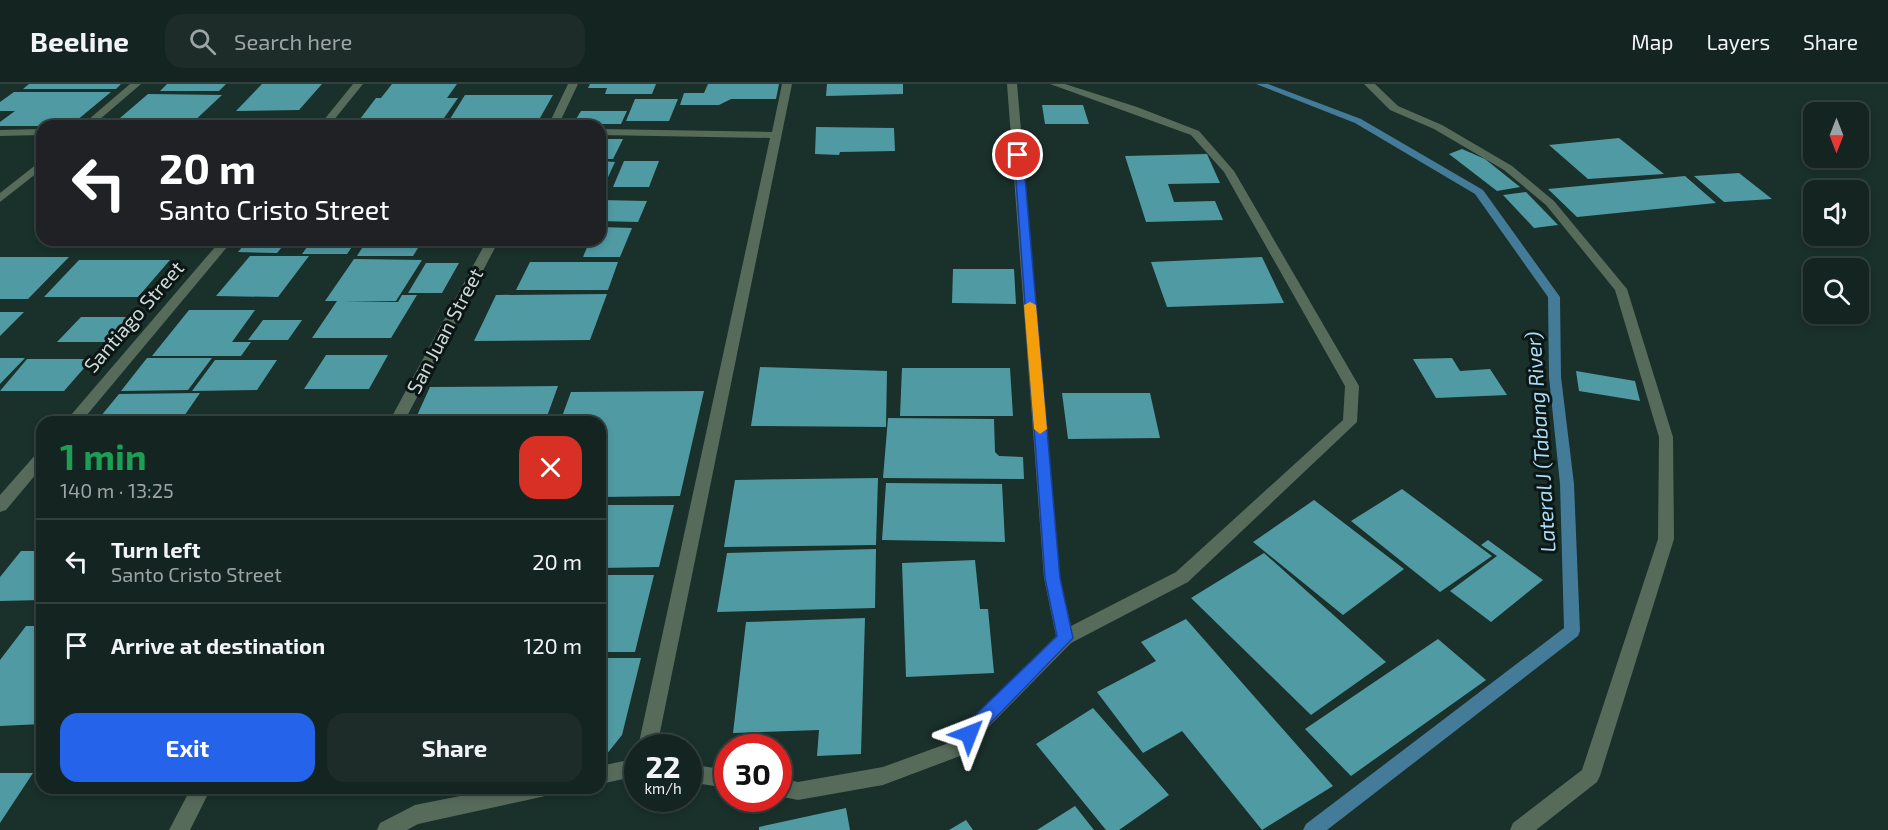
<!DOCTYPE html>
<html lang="en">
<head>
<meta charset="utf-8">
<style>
	body { margin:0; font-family:"Exo 2",sans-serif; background:#1d2c29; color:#f1f3f6; height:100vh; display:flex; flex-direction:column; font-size:22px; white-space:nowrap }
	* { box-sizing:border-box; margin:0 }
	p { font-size:20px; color:#9da4a5 }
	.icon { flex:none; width:33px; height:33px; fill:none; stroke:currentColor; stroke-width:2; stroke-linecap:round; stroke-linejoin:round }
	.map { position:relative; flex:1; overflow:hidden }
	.details { position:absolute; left:36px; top:332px; width:570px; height:378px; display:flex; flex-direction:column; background:#142420; border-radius:18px; box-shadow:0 3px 9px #0003,0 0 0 2px #33413e }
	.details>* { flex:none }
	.hud { position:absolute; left:36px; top:36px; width:570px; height:126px; border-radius:18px; box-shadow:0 3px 9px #0003,0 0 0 2px #33413e; background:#202124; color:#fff; overflow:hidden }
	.needle { width:39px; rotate:180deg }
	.fabs { position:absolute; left:1803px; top:18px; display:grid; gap:12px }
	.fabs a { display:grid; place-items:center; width:66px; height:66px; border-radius:12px; background:#142420; box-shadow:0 3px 9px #0003,0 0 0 2px #33413e; font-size:30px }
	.speed { position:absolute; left:624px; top:650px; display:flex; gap:12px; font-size:30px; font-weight:700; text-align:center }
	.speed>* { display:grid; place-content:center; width:78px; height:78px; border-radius:50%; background:#142420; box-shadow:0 3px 9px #0003,0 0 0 2px #33413e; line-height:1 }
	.speed small { font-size:15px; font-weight:400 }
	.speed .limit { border:9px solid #d22; background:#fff; color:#111 }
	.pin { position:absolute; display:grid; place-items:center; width:51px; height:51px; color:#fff; margin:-26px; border:3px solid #fff; border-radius:50%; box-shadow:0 2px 6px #0007 }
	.me { position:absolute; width:66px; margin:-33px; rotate:45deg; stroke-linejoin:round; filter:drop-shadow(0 0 4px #0008) }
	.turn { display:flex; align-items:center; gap:21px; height:126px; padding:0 24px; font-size:27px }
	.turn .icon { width:78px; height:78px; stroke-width:2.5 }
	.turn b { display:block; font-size:42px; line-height:51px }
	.round { display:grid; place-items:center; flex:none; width:63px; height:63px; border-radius:18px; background:#1d2c29 }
	.headline { display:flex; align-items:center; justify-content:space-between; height:102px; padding:0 24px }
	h1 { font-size:36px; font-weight:700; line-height:45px; color:#1e9e55 }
	.button { display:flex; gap:12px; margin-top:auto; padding:12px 24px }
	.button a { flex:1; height:69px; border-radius:18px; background:#2563eb; color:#fff; font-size:24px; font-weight:700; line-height:69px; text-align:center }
	.button a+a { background:#1d2c29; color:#f1f3f6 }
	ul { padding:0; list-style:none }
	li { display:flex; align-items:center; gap:18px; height:84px; padding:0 24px; border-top:2px solid #33413e }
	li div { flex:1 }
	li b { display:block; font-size:22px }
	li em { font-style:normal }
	header { display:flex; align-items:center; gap:36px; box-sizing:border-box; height:84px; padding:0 30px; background:#142420; border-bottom:2px solid #33413e }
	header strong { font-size:28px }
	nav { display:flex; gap:33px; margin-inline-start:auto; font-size:21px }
	.search { width:420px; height:54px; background:#1d2c29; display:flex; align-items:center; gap:15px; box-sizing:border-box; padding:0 21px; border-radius:18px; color:#9da4a5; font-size:22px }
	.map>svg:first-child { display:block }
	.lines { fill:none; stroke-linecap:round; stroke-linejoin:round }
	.stream { fill:#437b99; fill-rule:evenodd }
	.building { fill:#509aa4 }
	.minor { fill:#576b5b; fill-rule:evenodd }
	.route { fill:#2563eb; stroke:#184099; stroke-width:1.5 }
	.slow { fill:#f59e0b }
	.labels { text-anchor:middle; stroke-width:6; stroke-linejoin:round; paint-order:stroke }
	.street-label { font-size:20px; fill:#ccd9d6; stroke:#0c1614 }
	.water-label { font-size:21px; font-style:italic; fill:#acdcf8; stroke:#0c1614 }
</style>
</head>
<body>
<header>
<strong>Beeline</strong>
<div class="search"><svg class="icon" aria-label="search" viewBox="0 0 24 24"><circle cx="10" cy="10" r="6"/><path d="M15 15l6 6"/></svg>Search here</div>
<nav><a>Map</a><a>Layers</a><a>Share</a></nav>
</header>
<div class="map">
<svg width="1888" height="746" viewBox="0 0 1888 746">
	<rect width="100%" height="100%" fill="#1a302b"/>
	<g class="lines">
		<!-- stream -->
		<path class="stream" d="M1256,0H1268L1361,35L1483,106L1560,213L1561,293L1574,400L1580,547L1578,552L1327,746H1303L1306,740L1564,544L1560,400L1549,293L1548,213L1475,110L1355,39Z"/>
	</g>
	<!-- building -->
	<path class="building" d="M29,0H121L116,5H23Z
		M167,0H226L219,7H160Z
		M262,0H322L299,26L236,27Z
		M392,0H457L447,14H458L444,34L360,35L376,14H381Z
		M590,0H656L652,10H605L607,4H588Z
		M708,0H779L776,15H731L719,21H680L684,9H704Z
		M827,0H903V10L826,12Z
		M14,8H111L70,42H0V38L15,27H0V18Z
		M148,10L222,11L190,41L113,40Z
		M465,11H553L540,34L450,35Z
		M635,15H678L669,37H626Z
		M1042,21H1083L1089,40H1045Z
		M581,27H627L621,40H573Z
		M816,43L894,44L895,67L840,68L839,71L815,70Z
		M1619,54L1664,90L1588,95L1549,61Z
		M600,55H623L613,75H600Z
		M1462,65L1485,75L1520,103L1497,107L1449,70Z
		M1207,70L1220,99L1168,100L1174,118L1215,117L1223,136L1146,138L1125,72Z
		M600,77L615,78L603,104H600Z
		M624,77H659L649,103H613Z
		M1739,89L1772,115L1724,118L1694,92Z
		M1685,92L1716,119L1577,133L1548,105Z
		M1526,108L1558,141L1534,144L1503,111Z
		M600,116L647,117L638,138L600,137Z
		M600,143L632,144L620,173H583L590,156H600Z
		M248,156H288L277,169L238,168Z
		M312,156H357L347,170H302Z
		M367,156H423L413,172H357Z
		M250,172H309L278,213L216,212Z
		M0,173H69L28,215H0Z
		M1262,173L1284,219L1167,223L1151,178Z
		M354,175L422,176L396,217L344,218H398L402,211H417L391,254H312L337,217H325Z
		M79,176H170L138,213H44Z
		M530,178H618L608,206H516Z
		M426,179H459L442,209H408Z
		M953,185H1014L1016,220L952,219Z
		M607,210L590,256L474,257L496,211Z
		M189,226H255L232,258H251L241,272H152Z
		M0,228H24L0,252Z
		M81,233H137L115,258H57Z
		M263,236H302L288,256H248Z
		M326,271H388L369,305H304Z
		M0,274H25L0,300Z
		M147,274H212L188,306L121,307Z
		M1452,274L1460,287L1490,285L1507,311L1436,314L1413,275Z
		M27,275H92L64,307H0Z
		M215,276H277L257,306L192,307Z
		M760,283L887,287L886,343L751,342Z
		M902,284H1010L1013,332H900Z
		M1576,287L1635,297L1640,317L1579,307Z
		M558,302L545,338H414L430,303Z
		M704,307L680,412L600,413V338H560L571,308Z
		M200,309L180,338H96L119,310Z
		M1062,309H1150L1160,354L1068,355Z
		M888,334L994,335L995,368L999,372L1023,373L1024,395L883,394Z
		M878,394L876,461L724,463L735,396Z
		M886,399L1002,400L1005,458L882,456Z
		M1402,405L1492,472L1440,508L1351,437Z
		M1314,416L1404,485L1343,531L1253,458Z
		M600,421H674L659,483L600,484Z
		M1488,456L1543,496L1491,538L1450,507L1497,472L1481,461Z
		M876,465L875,524L717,528L727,469Z
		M21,467H42V516L0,517V493Z
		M1264,469L1386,578L1311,631L1191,514Z
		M975,476L980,525H988L994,589L906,593L902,479Z
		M600,491H654L635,568H600Z
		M865,534L861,670L817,672L819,646L733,649L746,538Z
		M1186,535L1333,702L1262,746L1182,647L1143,669L1097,608L1156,577L1141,558Z
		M26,542H42V640L0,642V576Z
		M1438,555L1486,596L1351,692L1305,645Z
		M600,574H641L622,651L606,671H600Z
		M1093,624L1169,711L1119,746H1106L1036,660Z
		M0,689H33L0,739Z
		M1075,722L1094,746H1037Z
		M846,724L850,746H759V743Z
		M966,736L973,746H949Z"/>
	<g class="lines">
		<!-- minor -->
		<path class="minor" d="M130,0H141L92,42H81Z
			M353,0H363L329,42H319Z
			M568,0H578L558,42H548Z
			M782,0H792L657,663H638L770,54L600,51V45L772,48Z
			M1007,0H1017L1060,494L1071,542L1176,488L1343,336L1345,302L1224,88L1191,51L1050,0H1065L1137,23L1199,47L1234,87L1359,302L1357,338L1188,498L1071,559L960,672L883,701L798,716L778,712V694L798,698L883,683L946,660L1056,552L1044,494Z
			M1364,0H1375L1398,22L1442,41L1512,82L1554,117L1627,205L1673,353L1674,455L1600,692L1597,698L1536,746H1510L1513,739L1582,686L1658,455L1659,353L1615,206L1546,121L1504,86L1434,45L1390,26Z
			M42,45V51L0,52V46Z
			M42,76V85L0,118V109Z
			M221,156H233L81,338H65Z
			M487,156H499L404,338H389Z
			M42,368V383L6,426L0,428V411L37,369Z
			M638,674V692L600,700V682Z
			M688,680L728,686V704L688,698Z
			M191,704H211L190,746H169Z
			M500,704H551L548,711L541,713L418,740L407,746H377L380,739L415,721Z"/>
	</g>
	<!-- route -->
	<path class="route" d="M1014,69L1023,71L1060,494L1073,554L975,655L969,658L962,655L960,650L962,644L1057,552L1045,494Z"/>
	<!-- slow -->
	<path class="slow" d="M1030,218L1036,221L1047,345L1040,350L1034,345L1024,221Z"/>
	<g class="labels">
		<!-- street labels -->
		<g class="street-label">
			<text transform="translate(134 233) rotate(-49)" y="7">Santiago Street</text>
			<text transform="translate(445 247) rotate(-62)" y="7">San Juan Street</text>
		</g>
		<!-- water labels -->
		<g class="water-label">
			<text transform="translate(1541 358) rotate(-94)" y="7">Lateral J (Tabang River)</text>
		</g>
	</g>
</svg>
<div class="fabs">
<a><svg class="needle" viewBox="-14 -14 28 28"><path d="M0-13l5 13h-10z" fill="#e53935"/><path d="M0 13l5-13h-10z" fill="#9da4a5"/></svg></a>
<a><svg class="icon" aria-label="sound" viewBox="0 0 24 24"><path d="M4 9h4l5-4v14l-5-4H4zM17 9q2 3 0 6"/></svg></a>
<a><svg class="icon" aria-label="search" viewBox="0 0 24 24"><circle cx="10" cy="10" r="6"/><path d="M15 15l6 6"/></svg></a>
</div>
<div class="speed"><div>22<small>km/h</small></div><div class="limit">30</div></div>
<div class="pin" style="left:1018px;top:71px;background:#d93025"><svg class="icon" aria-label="arrive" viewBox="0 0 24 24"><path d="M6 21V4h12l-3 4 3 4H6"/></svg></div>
<svg class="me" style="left:969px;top:650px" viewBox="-20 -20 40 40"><path d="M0-17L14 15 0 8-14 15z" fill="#2563eb" stroke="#fff" stroke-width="4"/></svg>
<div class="hud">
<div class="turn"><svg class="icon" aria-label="left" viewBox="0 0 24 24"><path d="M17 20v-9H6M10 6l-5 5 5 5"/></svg><div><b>20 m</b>Santo Cristo Street</div></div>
</div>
<section class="details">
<div class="headline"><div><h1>1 min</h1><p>140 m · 13:25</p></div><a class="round" style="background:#d93025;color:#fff"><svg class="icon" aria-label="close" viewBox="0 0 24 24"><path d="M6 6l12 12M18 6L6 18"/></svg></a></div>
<ul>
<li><svg class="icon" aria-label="left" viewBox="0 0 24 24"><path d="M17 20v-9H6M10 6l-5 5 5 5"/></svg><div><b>Turn left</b><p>Santo Cristo Street</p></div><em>20 m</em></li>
<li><svg class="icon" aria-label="arrive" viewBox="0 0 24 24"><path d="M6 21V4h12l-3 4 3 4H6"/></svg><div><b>Arrive at destination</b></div><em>120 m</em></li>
</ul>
<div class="button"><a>Exit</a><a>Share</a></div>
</section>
</div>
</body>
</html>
